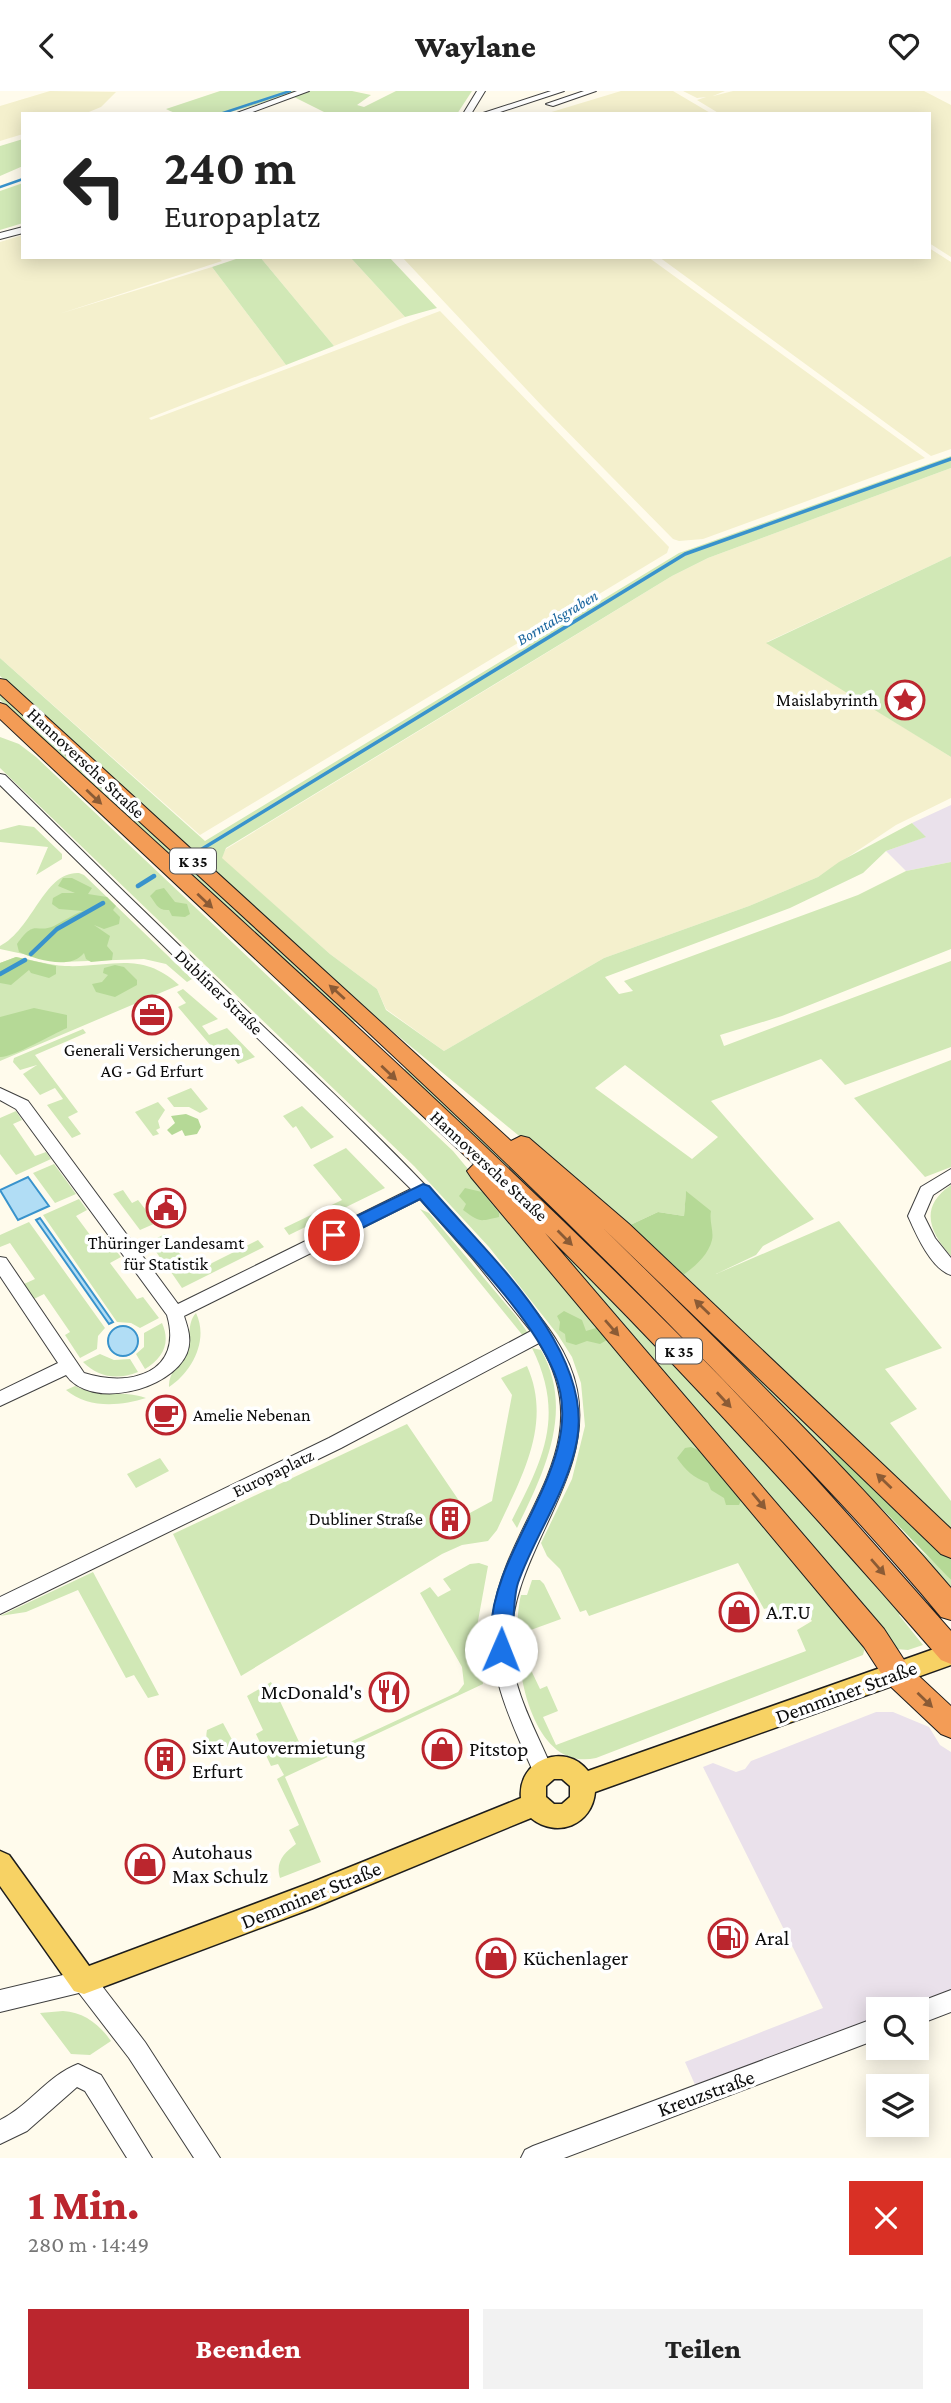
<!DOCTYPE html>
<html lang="de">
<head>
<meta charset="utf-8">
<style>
	body { margin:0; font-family:"Crimson Pro",serif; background:#f2f2f2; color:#222; height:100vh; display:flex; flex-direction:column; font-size:26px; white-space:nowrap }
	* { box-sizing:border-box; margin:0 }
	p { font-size:23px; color:#767676 }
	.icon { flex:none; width:38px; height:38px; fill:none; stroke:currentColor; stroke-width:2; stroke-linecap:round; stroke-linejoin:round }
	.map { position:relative; height:2067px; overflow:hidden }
	.sheet { display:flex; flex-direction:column; background:#fff; flex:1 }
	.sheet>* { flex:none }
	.top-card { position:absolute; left:21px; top:21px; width:910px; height:147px; border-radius:0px; box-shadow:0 4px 18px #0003; background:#fff; color:#222; overflow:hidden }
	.fabs { position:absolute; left:866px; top:1906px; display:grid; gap:14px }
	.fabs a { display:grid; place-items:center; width:63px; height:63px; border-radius:0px; background:#fff; box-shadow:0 4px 18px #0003; font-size:35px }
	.pin { position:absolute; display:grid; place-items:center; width:60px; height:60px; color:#fff; margin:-30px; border:4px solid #fff; border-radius:50%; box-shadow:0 2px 7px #0007 }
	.me { position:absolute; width:77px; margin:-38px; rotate:1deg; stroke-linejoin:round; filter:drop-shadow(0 0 5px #0008) }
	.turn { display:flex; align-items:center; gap:24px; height:147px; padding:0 28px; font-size:32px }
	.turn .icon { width:91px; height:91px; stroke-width:2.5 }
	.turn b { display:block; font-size:49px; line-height:60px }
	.round { display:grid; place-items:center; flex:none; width:74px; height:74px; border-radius:0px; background:#f2f2f2 }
	.headline { display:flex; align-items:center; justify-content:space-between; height:119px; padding:0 28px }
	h1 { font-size:42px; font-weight:800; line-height:52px; color:#bb262e }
	.button { display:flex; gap:14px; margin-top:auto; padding:14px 28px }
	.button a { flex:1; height:80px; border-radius:0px; background:#bb262e; color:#fff; font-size:28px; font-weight:800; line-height:80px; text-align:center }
	.button a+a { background:#f2f2f2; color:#222 }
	header { display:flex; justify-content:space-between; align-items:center; height:91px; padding:0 28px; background:#fff; font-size:32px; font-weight:800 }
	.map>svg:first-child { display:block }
	.industrial { fill:#eae1eb }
	.farmland { fill:#f4f0cd }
	.green { fill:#d1e8b6; fill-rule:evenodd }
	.forest { fill:#b5d996 }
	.water { fill:#b1ddf5; stroke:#3993cc; stroke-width:2 }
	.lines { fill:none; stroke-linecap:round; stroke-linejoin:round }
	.stream-far2 { stroke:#3993cc; stroke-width:2.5 }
	.stream-far1 { stroke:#3993cc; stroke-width:3.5 }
	.stream { stroke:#3993cc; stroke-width:4.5 }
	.minor-casing { stroke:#3f3f3f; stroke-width:2 }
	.major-casing { stroke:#1d1d1d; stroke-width:3 }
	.highway-casing { stroke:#1d1d1d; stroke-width:2 }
	.minor { fill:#fff; fill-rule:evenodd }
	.major { fill:#f7d264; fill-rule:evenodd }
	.highway { fill:#f39c56; fill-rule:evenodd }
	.oneway { fill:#8b5b35 }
	.route { fill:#1a73e8; stroke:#114b97; stroke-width:2 }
	.labels { text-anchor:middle; stroke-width:7; stroke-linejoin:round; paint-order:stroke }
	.far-water-label { font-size:16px; font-style:italic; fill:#17649d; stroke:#fff }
	.shield { fill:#fff; stroke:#555; stroke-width:2 }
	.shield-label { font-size:16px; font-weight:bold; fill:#0c0c0c }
	.poi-label { font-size:18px; fill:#0c0c0c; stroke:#fff; text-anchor:end }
	.street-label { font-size:18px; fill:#0c0c0c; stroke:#fff }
	.near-poi-label { font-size:21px; fill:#0c0c0c; stroke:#fff; text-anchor:start }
	.near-street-label { font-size:21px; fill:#0c0c0c; stroke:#fff }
</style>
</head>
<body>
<header><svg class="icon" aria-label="back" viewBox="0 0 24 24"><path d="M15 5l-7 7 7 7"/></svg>Waylane<svg class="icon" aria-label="heart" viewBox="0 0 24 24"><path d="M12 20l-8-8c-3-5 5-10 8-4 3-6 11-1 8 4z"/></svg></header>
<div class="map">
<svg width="951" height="2067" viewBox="0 0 951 2067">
	<rect width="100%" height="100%" fill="#fffbec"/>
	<!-- industrial -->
	<path class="industrial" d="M951,714V771L906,780L886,760L925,746L912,732Z
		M876,1621H893L929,1636L940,1654L951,1661V1899L901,1918H878V1927L696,1996L685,1971L823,1917L703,1676L713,1672L736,1681L745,1678L751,1670Z"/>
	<!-- farmland -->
	<path class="farmland" d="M50,0L116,1L101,16L84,23H23V43L0,50V15Z
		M621,0H673L712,23H545Z
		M683,0H725L713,5L733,0H924L951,14V166L929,152V23H720L697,9L706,6L697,7Z
		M23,144V166H217L222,170L59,223L212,176L286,274L149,327L151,329L440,220L669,456L667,462L200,744L0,567V151Z
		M929,157L951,171V358L931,365L659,166H929Z
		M260,166H350L405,226L334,255Z
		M402,166H648L925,367L703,448L679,450L673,448L543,316Z
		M951,377V465L767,551L951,666V707L896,734L818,786L749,815L604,867L444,960L386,918L377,898L330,863L221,767L226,758L672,485L708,467Z"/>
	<!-- green -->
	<path class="green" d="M220,0H352L371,4L357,14L364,16L396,0H472L457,23H328L288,3C254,14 200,37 166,18Z
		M23,48V75L0,85V55Z
		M23,92V132L0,139V100Z
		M242,166H260L334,255L286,274L212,176Z
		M350,166H389L437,217L405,226Z
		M951,365V377L708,467L672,485L226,757L222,767L330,863L377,898L386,919L444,960L604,867L749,815L818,786L839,771L912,732L926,746L886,760L863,782L790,817L605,886L619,903L633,900L624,890L858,804L906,780L951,771V858L782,925L720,944L724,955L951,870V956L845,994L821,968L711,1010L814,1128L763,1155L756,1164L716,1183L839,1130L942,1257L885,1278L917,1318L890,1332L951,1410V1442L682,1185L712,1148L709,1131L686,1101L684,1125L658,1121L628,1135L385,934L0,585V567L205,750L679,462ZM625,974L718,1046L692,1068L595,997Z
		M951,465V666L766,552Z
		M0,602L358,929L352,933L0,609Z
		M0,646L19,653L36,666L453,1060L865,1556L863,1564L596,1667C525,1683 509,1551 521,1504H527L532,1489H540L544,1493L561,1528L528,1540L522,1560L540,1598L547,1595L558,1620L543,1626L556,1654L806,1560L797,1539L812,1530L803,1518L779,1530L771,1516L764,1518L738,1472L589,1525L586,1519L580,1521L560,1478L547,1465L541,1452L572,1388L585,1335L581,1292L572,1266L558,1244L489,1156L414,1075L0,677Z
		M19,734L34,736L62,763V768L36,784L48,756L0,751V739Z
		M79,782L84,784L192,888L187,891L166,873L144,868L60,871L0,858V855C33,838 44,780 79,782Z
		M16,866C33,869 48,874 65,875C112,877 140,859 179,894L0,970V872Z
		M183,898L218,928L202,935L209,944L227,937L255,966L238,973L226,958L217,962L178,916L186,912L177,901Z
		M83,938L86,942L35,964L78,1021L68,1026L81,1043L72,1047L47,1014L63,1008L55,997L40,1004L23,983L37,974L20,979L13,971L14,967Z
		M951,969V1076L925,1086L854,1007Z
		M409,976L553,1113L797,1362L790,1367L402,980Z
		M191,997L208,1018L200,1022L189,1016H174L167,1007Z
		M158,1011L165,1019L158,1030L160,1037L156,1039L159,1043L153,1045L135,1021Z
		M302,1015L334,1046L311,1058L296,1035L293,1037L283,1025Z
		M16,1020L22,1029L13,1033L35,1065L46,1061L51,1068L16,1084L0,1063V1027Z
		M346,1057L385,1097L289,1144L284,1137L342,1109L313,1074Z
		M54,1073L76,1103L55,1112L33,1082Z
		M491,1083L636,1229L904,1521L899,1524L923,1554L908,1559L896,1558Z
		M559,1092L841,1357L830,1364L920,1459L942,1478L951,1489V1497L923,1474Z
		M951,1094V1165C929,1140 919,1116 951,1094Z
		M123,1099L132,1112L138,1109L156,1132L140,1139L113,1103Z
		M79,1108L87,1119L76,1125L99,1156L110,1152L121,1166L110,1172L137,1208L143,1206L159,1227L140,1237L131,1232L117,1231L43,1124Z
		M420,1118L429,1122L516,1225L528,1242L524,1246Z
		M29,1131L105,1237L98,1245L97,1258L80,1267L65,1244L70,1241L44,1203L34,1208L24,1193L35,1188L10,1152L0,1156V1144Z
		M165,1143L186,1171L169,1179L149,1151Z
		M258,1149L264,1156L182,1197L171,1181L192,1171L198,1179Z
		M196,1222C209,1249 192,1281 169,1296C168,1282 180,1273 186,1260C192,1248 186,1233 196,1222Z
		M162,1232C171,1252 163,1267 145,1278L136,1263L144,1256V1242Z
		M532,1257L541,1259C575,1320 544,1381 517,1437L512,1429C544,1367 565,1324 532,1257Z
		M100,1263L114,1269L130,1268L138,1281C118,1289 99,1287 83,1271Z
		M527,1275C553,1333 521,1387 497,1439L488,1450L462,1454L442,1463L241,1585L173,1443L407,1333L468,1423L492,1410L512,1304L501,1287Z
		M75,1295C103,1308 121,1298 146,1307C121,1315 88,1318 66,1299Z
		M160,1367L169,1380L136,1397L127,1383Z
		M479,1472L488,1475L476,1541L483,1593L285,1686L321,1771L280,1787C275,1771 284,1762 296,1753L289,1739L299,1734L277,1688L284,1684L278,1673L271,1675L256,1643L263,1639L247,1605L271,1591L301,1655L307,1661L322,1664L458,1601L464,1593L462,1576L420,1502L430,1496L438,1506L451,1499L443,1488L470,1473Z
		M93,1481L159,1604L148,1607L134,1584L126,1587L78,1499L26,1521L0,1525Z
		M223,1632L236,1656L233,1661C218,1661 203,1657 207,1639Z
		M63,1920C84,1921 100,1934 111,1950L90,1964L71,1963L40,1922Z"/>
	<!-- forest -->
	<path class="forest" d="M63,787H72L92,797L88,803L107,806L116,815L113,819L120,826L119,833L104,838L94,834L110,845L107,855L113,862L112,869L91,871L86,868L84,862C71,879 37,869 19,861L17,853C35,827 36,843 54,835C64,830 72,824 83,820L59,818L52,813L53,807L62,802H75L58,795Z
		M164,797L175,811L187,813L190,823L185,826L172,825L169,819C157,820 156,812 150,805L156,799Z
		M16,866L56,875V883L49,887L31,882L29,879L11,894L0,892V872Z
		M115,874L124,876L137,889V894L115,906L96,901L92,893L102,891L108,884L103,882L104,877Z
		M34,917L67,924V937C53,943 12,967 0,966V926Z
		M186,1023L198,1028L201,1036L197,1043L185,1045L182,1039L172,1044L167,1039L175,1032L171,1025Z
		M465,1097L482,1101L499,1122V1126C478,1131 480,1131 463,1119L466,1113L459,1105Z
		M686,1100L711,1120C709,1130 714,1140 712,1149C708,1165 694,1176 682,1185L628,1135L658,1121L684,1125Z
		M564,1220L582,1229L586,1240L596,1237L603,1239L607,1249L600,1253L587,1250L576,1254L566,1251L565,1243L559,1239L560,1231L557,1225Z
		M830,1355L951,1462V1489L830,1364Z
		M691,1356L701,1360L742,1407L739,1414H726L724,1407L711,1399L708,1392C693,1386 686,1380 677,1367L685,1357Z"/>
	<!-- water -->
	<path class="water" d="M28,1086L49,1115L18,1129L0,1099Z
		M40,1127L113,1231L109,1233L36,1129Z
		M108 1250a15 15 0 1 1 30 0a15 15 0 1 1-30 0Z"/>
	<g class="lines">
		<!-- stream-far2 -->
		<path class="stream-far2" d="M220,23L290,0
			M0,96L23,88"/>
		<!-- stream-far1 -->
		<path class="stream-far1" d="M202,758L685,463L951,368"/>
		<!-- stream -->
		<path class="stream" d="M138,795L154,785
			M31,863L57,838L103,812
			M0,883L25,869"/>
		<defs>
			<path id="minor" d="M297,0H309L247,23H234Z
				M477,0H485L471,23H463Z
				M551,0H564L494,23H480Z
				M584,0H596L553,15L546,13Z
				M23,136V142L0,148V142Z
				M0,683L5,684C84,762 163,839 243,916C335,1004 428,1090 509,1188C536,1221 569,1256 577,1299C595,1390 508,1464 511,1556C512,1600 537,1641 553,1680L550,1687L543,1690L536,1687C513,1635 485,1581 493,1523C507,1426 604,1355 539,1252L341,1357L0,1523V1506L329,1347L531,1240L473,1168L420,1108L184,1225C188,1237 192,1249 187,1262C171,1300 90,1319 66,1284L0,1315V1300L58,1272L0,1185V1166L6,1167L84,1282C130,1297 184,1282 167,1224L16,1018L0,1009V997L28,1010L178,1213L411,1098L0,694Z
				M951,1078V1092L933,1104L924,1125L935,1147L951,1167V1184C931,1178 916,1143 908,1125L921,1096Z
				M84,1879L92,1882L145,1951L220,2067H194L129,1967L79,1902L0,1921V1899Z
				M951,1899V1921L917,1934V1918H908L909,1915Z
				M878,1926V1948L564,2067H521L525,2059L533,2055Z
				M78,1973L101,1984L152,2067H127L85,2000L77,1996L27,2040L0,2053V2029C29,2015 47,1985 78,1973Z"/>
			<path id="major" d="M951,1552V1574L595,1701C592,1734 557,1748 531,1727L313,1817L84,1903L74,1900L0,1795V1760L9,1764L89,1875L313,1791L521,1707C517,1669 565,1650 588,1680ZM554,1688H562L570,1695V1706L562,1713H554L546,1706V1695Z"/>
			<path id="highway" d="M0,588L6,589L511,1050L521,1045L529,1047L629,1133L951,1438V1467L941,1463L603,1137C722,1254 843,1371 951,1497V1529L941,1526C869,1439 790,1358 712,1277C485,1042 241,824 0,603Z
				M0,612L6,614C233,823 464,1028 681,1246C775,1340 863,1440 951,1540V1573L941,1569C814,1422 683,1280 545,1142L884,1538L908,1575L951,1615V1647L941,1643L888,1593L864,1556L471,1086L467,1080L474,1073L0,628Z"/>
		</defs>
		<!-- minor casing -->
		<use href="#minor" class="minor-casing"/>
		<!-- major casing -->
		<use href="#major" class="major-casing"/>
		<!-- highway casing -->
		<use href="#highway" class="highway-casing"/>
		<!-- minor -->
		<use href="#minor" class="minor"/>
		<!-- major -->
		<use href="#major" class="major"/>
		<!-- highway -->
		<use href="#highway" class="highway"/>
	</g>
	<!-- one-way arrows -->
	<defs><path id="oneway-solid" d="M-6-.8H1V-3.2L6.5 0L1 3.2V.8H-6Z" transform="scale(1.75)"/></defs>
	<g class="oneway">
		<use href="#oneway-solid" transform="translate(94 706) rotate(43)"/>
		<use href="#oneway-solid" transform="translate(205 810) rotate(43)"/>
		<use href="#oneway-solid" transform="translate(337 901) rotate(-138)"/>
		<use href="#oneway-solid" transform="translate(389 982) rotate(43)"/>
		<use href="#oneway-solid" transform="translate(565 1147) rotate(45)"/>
		<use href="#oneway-solid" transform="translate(702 1216) rotate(-136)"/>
		<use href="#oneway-solid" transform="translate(612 1237) rotate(49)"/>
		<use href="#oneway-solid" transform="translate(724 1309) rotate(47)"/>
		<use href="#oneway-solid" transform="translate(884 1390) rotate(-136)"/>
		<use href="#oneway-solid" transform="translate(759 1410) rotate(50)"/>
		<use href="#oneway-solid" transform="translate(878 1476) rotate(49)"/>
		<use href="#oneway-solid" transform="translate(925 1609) rotate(44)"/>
	</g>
	<!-- route -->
	<path class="route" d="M423,1093L429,1095C484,1160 594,1257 577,1349C568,1400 535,1443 518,1492C511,1514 516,1548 508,1565L501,1568L494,1565C490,1557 491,1548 491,1539C493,1453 591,1368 554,1281C529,1221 463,1158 420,1108L340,1148L334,1150L326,1144L328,1139Z"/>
	<!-- icons -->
	<defs>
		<symbol id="sight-ring" viewBox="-11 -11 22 22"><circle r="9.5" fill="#fff" stroke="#bb262e" stroke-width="1.5"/><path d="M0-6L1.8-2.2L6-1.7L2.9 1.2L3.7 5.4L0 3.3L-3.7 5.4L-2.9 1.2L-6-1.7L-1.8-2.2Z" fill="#bb262e"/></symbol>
		<symbol id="office-ring" viewBox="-11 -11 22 22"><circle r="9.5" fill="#fff" stroke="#bb262e" stroke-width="1.5"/><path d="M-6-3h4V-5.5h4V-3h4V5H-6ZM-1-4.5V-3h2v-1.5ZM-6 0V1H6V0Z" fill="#bb262e"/></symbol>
		<symbol id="civic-ring" viewBox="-11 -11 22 22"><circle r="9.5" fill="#fff" stroke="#bb262e" stroke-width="1.5"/><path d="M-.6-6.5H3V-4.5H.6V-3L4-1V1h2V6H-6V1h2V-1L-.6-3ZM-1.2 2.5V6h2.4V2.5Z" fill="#bb262e"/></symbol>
		<symbol id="cafe-ring" viewBox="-11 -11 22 22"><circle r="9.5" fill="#fff" stroke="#bb262e" stroke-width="1.5"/><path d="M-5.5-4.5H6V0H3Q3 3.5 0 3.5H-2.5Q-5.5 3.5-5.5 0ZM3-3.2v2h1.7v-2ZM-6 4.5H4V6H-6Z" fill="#bb262e"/></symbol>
		<symbol id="building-ring" viewBox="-11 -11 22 22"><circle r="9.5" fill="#fff" stroke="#bb262e" stroke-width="1.5"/><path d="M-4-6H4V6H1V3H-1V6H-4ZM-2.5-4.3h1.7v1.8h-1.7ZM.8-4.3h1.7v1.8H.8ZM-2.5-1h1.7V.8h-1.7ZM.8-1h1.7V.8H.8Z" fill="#bb262e"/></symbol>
		<symbol id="shop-ring" viewBox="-11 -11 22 22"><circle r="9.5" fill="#fff" stroke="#bb262e" stroke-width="1.5"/><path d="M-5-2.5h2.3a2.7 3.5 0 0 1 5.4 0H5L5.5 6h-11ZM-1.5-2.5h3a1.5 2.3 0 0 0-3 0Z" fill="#bb262e"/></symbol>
		<symbol id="restaurant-ring" viewBox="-11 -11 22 22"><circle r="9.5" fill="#fff" stroke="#bb262e" stroke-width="1.5"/><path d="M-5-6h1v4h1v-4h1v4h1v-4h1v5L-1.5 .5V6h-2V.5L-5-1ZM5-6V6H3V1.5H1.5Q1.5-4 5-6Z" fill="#bb262e"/></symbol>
		<symbol id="fuel-ring" viewBox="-11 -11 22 22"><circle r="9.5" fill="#fff" stroke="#bb262e" stroke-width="1.5"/><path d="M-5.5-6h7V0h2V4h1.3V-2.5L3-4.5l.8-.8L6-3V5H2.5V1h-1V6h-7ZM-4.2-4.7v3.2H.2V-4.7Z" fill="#bb262e"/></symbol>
	</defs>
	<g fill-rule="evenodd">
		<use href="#sight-ring" x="883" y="587" width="44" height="44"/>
		<use href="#office-ring" x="130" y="902" width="44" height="44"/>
		<use href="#civic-ring" x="144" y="1095" width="44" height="44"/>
		<use href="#cafe-ring" x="144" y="1302" width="44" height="44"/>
		<use href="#building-ring" x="428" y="1406" width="44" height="44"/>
		<use href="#shop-ring" x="717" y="1499" width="44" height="44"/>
		<use href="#restaurant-ring" x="367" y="1579" width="44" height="44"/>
		<use href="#shop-ring" x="420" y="1636" width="44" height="44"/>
		<use href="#building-ring" x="143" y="1646" width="44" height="44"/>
		<use href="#shop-ring" x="123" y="1751" width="44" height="44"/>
		<use href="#fuel-ring" x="706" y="1825" width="44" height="44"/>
		<use href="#shop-ring" x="474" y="1845" width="44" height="44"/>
	</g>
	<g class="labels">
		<!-- far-water labels -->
		<g class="far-water-label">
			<text transform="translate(557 526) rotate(-31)" y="6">Borntalsgraben</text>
		</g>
		<!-- shield labels -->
		<g class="shield">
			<rect x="170" y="757.5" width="46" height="25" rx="5"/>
			<rect x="656" y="1247.5" width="46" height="25" rx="5"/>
		</g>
		<g class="shield-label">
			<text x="193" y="776">K 35</text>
			<text x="679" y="1266">K 35</text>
		</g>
		<!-- poi labels -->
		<g class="poi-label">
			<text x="878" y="615">Maislabyrinth</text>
			<text x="152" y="965" text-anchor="middle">Generali Versicherungen<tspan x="152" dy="21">AG - Gd Erfurt</tspan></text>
			<text x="166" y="1158" text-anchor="middle">Thüringer Landesamt<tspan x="166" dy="21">für Statistik</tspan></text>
			<text x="193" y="1330" text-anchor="start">Amelie Nebenan</text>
			<text x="423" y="1434">Dubliner Straße</text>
		</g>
		<!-- street labels -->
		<g class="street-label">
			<text transform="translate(86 672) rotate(43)" y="6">Hannoversche Straße</text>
			<text transform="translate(219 901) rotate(44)" y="6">Dubliner Straße</text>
			<text transform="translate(489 1075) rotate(43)" y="6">Hannoversche Straße</text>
			<text transform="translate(273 1382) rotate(-26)" y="6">Europaplatz</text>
		</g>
		<!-- near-poi labels -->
		<g class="near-poi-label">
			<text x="766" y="1528">A.T.U</text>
			<text x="362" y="1608" text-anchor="end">McDonald's</text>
			<text x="192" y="1663">Sixt Autovermietung<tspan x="192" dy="24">Erfurt</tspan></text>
			<text x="469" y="1665">Pitstop</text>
			<text x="172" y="1768">Autohaus<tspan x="172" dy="24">Max Schulz</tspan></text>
			<text x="755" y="1854">Aral</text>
			<text x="523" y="1874">Küchenlager</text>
		</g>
		<!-- near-street labels -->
		<g class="near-street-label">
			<text transform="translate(846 1601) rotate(-20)" y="7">Demminer Straße</text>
			<text transform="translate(311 1804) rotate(-22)" y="7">Demminer Straße</text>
			<text transform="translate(706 2002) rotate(-20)" y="7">Kreuzstraße</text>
		</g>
	</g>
</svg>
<div class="fabs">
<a><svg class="icon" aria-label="search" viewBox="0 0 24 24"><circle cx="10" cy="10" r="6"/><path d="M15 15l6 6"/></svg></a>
<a><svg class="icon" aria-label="layers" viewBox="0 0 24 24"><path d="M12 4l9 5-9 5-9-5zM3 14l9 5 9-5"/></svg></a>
</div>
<div class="pin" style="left:334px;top:1144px;background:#d93025"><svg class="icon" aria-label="arrive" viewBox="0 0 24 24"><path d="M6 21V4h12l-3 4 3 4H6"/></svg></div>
<svg class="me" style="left:501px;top:1559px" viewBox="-20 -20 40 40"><circle r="19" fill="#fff"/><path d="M0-13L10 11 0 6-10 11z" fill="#1a73e8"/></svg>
<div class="top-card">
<div class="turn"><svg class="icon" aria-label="left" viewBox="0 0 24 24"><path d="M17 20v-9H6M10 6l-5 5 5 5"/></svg><div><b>240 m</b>Europaplatz</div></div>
</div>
</div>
<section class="sheet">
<div class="headline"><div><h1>1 Min.</h1><p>280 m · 14:49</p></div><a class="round" style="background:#d93025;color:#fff"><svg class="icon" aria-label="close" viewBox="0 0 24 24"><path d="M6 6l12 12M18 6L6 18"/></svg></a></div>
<div class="button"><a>Beenden</a><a>Teilen</a></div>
</section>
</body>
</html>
